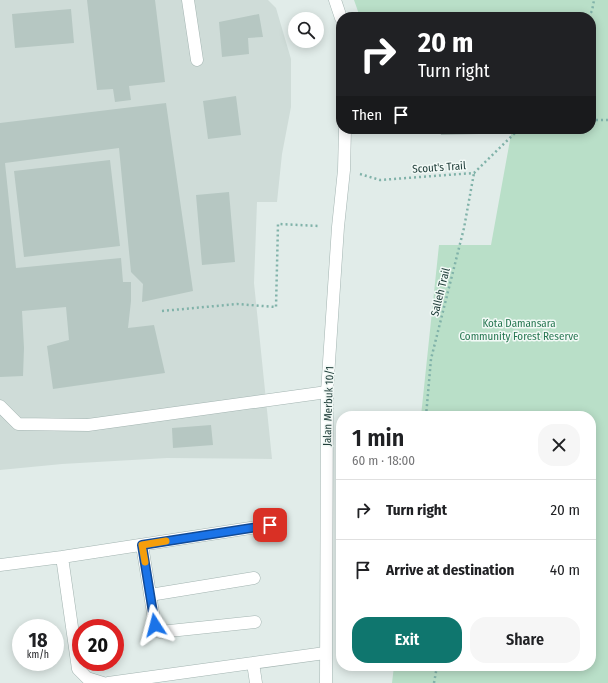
<!DOCTYPE html>
<html lang="en">
<head>
<meta charset="utf-8">
<style>
	body { margin:0; font-family:"Fira Sans Condensed",sans-serif; background:#f6f6f6; color:#202124; height:100vh; display:flex; flex-direction:column; font-size:15px; white-space:nowrap }
	* { box-sizing:border-box; margin:0 }
	p { font-size:13px; color:#757577 }
	.icon { flex:none; width:22px; height:22px; fill:none; stroke:currentColor; stroke-width:2; stroke-linecap:round; stroke-linejoin:round }
	.map { position:relative; flex:1; overflow:hidden }
	.sheet { position:absolute; left:336px; top:411px; width:260px; height:260px; display:flex; flex-direction:column; background:#fff; border-radius:16px; box-shadow:0 2px 10px #0003 }
	.sheet>* { flex:none }
	.banner { position:absolute; left:336px; top:12px; width:260px; height:122px; border-radius:16px; box-shadow:0 2px 10px #0003; background:#202124; color:#fff; overflow:hidden }
	.controls { position:absolute; left:288px; top:12px; display:grid; gap:8px }
	.controls a { display:grid; place-items:center; width:36px; height:36px; border-radius:50%; background:#fff; box-shadow:0 2px 10px #0003; font-size:20px }
	.speed { position:absolute; left:12px; top:619px; display:flex; gap:8px; font-size:20px; font-weight:700; text-align:center }
	.speed>* { display:grid; place-content:center; width:52px; height:52px; border-radius:50%; background:#fff; box-shadow:0 2px 10px #0003; line-height:1 }
	.speed small { font-size:10px; font-weight:400 }
	.speed .limit { border:6px solid #d22; background:#fff; color:#111 }
	.pin { position:absolute; display:grid; place-items:center; width:34px; height:34px; color:#fff; margin:-17px; border-radius:8px; box-shadow:0 2px 6px #0006 }
	.me { position:absolute; width:44px; margin:-22px; rotate:351deg; stroke-linejoin:round; filter:drop-shadow(0 0 3px #0008) }
	.turn { display:flex; align-items:center; gap:14px; height:84px; padding:0 16px; font-size:18px }
	.turn .icon { width:52px; height:52px; stroke-width:2.5 }
	.turn b { display:block; font-size:28px; line-height:34px }
	.then { display:flex; align-items:center; height:38px; padding:0 16px; background:#0003; gap:8px; font-size:15px }
	.round { display:grid; place-items:center; flex:none; width:42px; height:42px; border-radius:16px; background:#f6f6f6 }
	.head { display:flex; align-items:center; justify-content:space-between; height:68px; padding:0 16px }
	h1 { font-size:24px; font-weight:600; line-height:30px }
	.action { display:flex; gap:8px; margin-top:auto; padding:8px 16px }
	.action a { flex:1; height:46px; border-radius:16px; background:#0f766e; color:#fff; font-size:16px; font-weight:600; line-height:46px; text-align:center }
	.action a+a { background:#f6f6f6; color:#202124 }
	ul { padding:0; list-style:none }
	li { display:flex; align-items:center; gap:12px; height:60px; padding:0 16px; border-top:1px solid #e0e0e0 }
	li div { flex:1 }
	li b { display:block; font-size:15px }
	li em { font-style:normal }
	.map>svg:first-child { display:block }
	.built { fill:#cfdcd8 }
	.green { fill:#b9dfc8 }
	.building { fill:#b6c7c2 }
	.lines { fill:none; stroke-linecap:round; stroke-linejoin:round }
	.lane-casing { stroke:#a3b4b1; stroke-width:13 }
	.street-casing { stroke:#a3b4b1; stroke-width:13 }
	.path { stroke:#80b2a9; stroke-width:2.5; stroke-dasharray:2 3; stroke-linecap:butt }
	.lane { stroke:#fff; stroke-width:12 }
	.street { stroke:#fff; stroke-width:12 }
	.route-casing { stroke:#114b97; stroke-width:10 }
	.route { stroke:#1a73e8; stroke-width:7 }
	.slow { stroke:#f59e0b; stroke-width:7 }
	.labels { text-anchor:middle; stroke-width:3; stroke-linejoin:round; paint-order:stroke }
	.street-label { font-size:11px; fill:#203e3a; stroke:#f2f9f6 }
	.park-label { font-size:11px; fill:#287752; stroke:#f2f9f6 }
</style>
</head>
<body>
<div class="map">
<svg width="608" height="683" viewBox="0 0 608 683">
	<rect width="100%" height="100%" fill="#e1ece9"/>
	<!-- built -->
	<path class="built" d="M0,0H268L276,8L291,59V107L282,154L277,202H257L254,283L272,459L167,458L62,464L0,470Z"/>
	<!-- green -->
	<path class="green" d="M354,0H608V683H392L394,666H591V416H421L439,245H491L512,129H591V17H360Z"/>
	<!-- building -->
	<path class="building" d="M87,0H155L165,82L129,86L131,100L115,102L113,89L97,90Z
		M71,9L74,43L15,48L12,14Z
		M259,14L263,37L248,38L249,54L222,57L219,22Z
		M236,96L241,135L208,139L203,101Z
		M166,103L193,291L142,302L143,284L131,272L119,148L5,163L16,268L121,258L123,282H131V301L128,328L154,325L165,373L53,389L47,346L69,340L66,307L22,311L24,348L23,376L0,377V123Z
		M440,129H479V134L441,135Z
		M110,160L120,246L24,257L14,171Z
		M229,192L235,262L202,265L196,195Z
		M211,425L213,445L173,448L172,428Z"/>
	<g class="lines">
		<defs>
			<path id="lane" d="M188,0L197,60
				M0,406L18,424L88,425L327,392
				M142,545L155,625L160,632L255,622
				M62,557L270,525
				M0,565L62,557L78,669L87,678L103,683
				M150,595L254,578
				M253,663L256,683
				M108,683L325,653"/>
			<path id="street" d="M335,0L341,18
				M326,683L327,392L338,227L344,170L345,129"/>
		</defs>
		<!-- lane casing -->
		<use href="#lane" class="lane-casing"/>
		<!-- street casing -->
		<use href="#street" class="street-casing"/>
		<!-- path -->
		<path class="path" d="M588,17L592,11L594,0
			M591,120H608
			M360,174L380,180L474,173L519,129
			M162,311L237,304L276,307L278,224L320,226
			M426,416L431,359L464,228L474,173
			M434,683L437,666"/>
		<!-- lane -->
		<use href="#lane" class="lane"/>
		<!-- street -->
		<use href="#street" class="street"/>
	</g>
	<g class="lines">
		<defs>
			<path id="route" d="M155,625L142,545L270,525"/>
		</defs>
		<!-- route casing -->
		<use href="#route" class="route-casing"/>
		<!-- route -->
		<use href="#route" class="route"/>
		<!-- slow -->
		<path class="slow" d="M145,562L142,545L166,541"/>
	</g>
	<g class="labels">
		<!-- street labels -->
		<g class="street-label">
			<text transform="translate(439 167) rotate(-4)" y="4">Scout's Trail</text>
			<text transform="translate(440 292) rotate(-76)" y="4">Salleh Trail</text>
			<text transform="translate(328 406) rotate(-88)" y="4">Jalan Merbuk 10/1</text>
		</g>
		<!-- park labels -->
		<g class="park-label">
			<text x="519" y="327">Kota Damansara<tspan x="519" dy="13">Community Forest Reserve</tspan></text>
		</g>
	</g>
</svg>
<div class="controls">
<a><svg class="icon" aria-label="search" viewBox="0 0 24 24"><circle cx="10" cy="10" r="6"/><path d="M15 15l6 6"/></svg></a>
</div>
<div class="speed"><div>18<small>km/h</small></div><div class="limit">20</div></div>
<div class="pin" style="left:270px;top:525px;background:#d93025"><svg class="icon" aria-label="arrive" viewBox="0 0 24 24"><path d="M6 21V4h12l-3 4 3 4H6"/></svg></div>
<svg class="me" style="left:155px;top:625px" viewBox="-20 -20 40 40"><path d="M0-17L14 15 0 8-14 15z" fill="#1a73e8" stroke="#fff" stroke-width="4"/></svg>
<div class="banner">
<div class="turn"><svg class="icon" aria-label="right" viewBox="0 0 24 24"><path d="M7 20v-9h11M14 6l5 5-5 5"/></svg><div><b>20 m</b>Turn right</div></div>
<div class="then">Then<svg class="icon" aria-label="arrive" viewBox="0 0 24 24"><path d="M6 21V4h12l-3 4 3 4H6"/></svg></div>
</div>
<section class="sheet">
<div class="head"><div><h1>1 min</h1><p>60 m · 18:00</p></div><a class="round"><svg class="icon" aria-label="close" viewBox="0 0 24 24"><path d="M6 6l12 12M18 6L6 18"/></svg></a></div>
<ul>
<li><svg class="icon" aria-label="right" viewBox="0 0 24 24"><path d="M7 20v-9h11M14 6l5 5-5 5"/></svg><div><b>Turn right</b></div><em>20 m</em></li>
<li><svg class="icon" aria-label="arrive" viewBox="0 0 24 24"><path d="M6 21V4h12l-3 4 3 4H6"/></svg><div><b>Arrive at destination</b></div><em>40 m</em></li>
</ul>
<div class="action"><a>Exit</a><a>Share</a></div>
</section>
</div>
</body>
</html>
